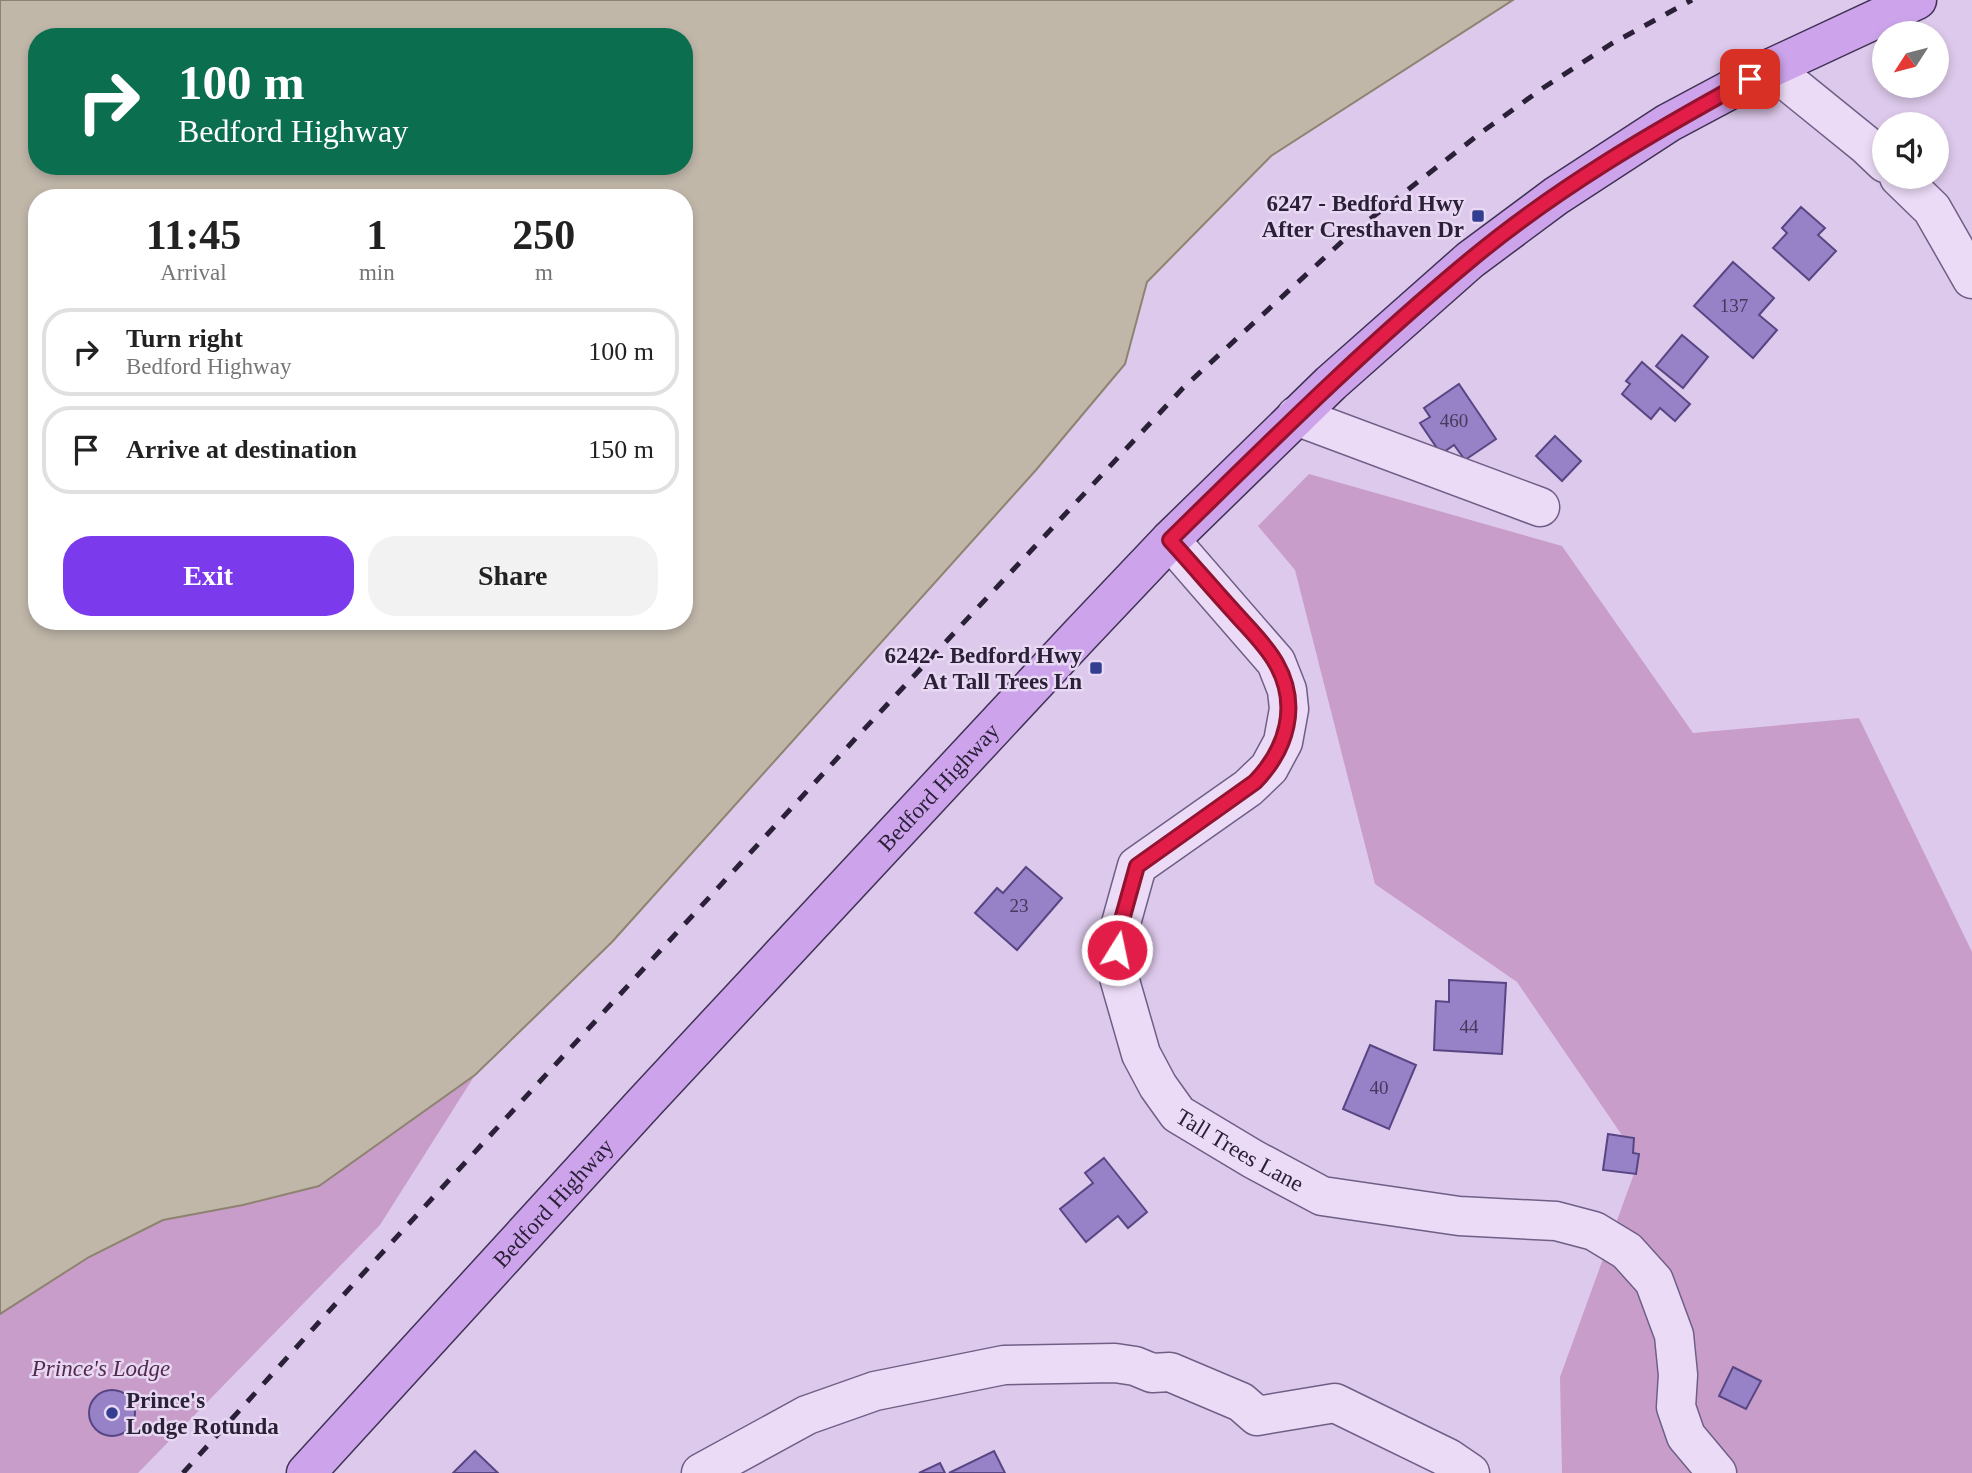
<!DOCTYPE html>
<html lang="en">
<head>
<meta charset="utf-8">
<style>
	body { margin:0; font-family:Georgia,serif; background:#f2f2f2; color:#222; height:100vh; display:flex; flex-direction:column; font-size:26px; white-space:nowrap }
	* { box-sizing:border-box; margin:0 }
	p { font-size:23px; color:#767676 }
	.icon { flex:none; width:38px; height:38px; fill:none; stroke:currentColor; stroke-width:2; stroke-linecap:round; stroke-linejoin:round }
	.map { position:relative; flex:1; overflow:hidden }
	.side { position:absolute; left:28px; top:189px; width:665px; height:441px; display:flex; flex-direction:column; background:#fff; border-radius:28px; box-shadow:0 4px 10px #0003 }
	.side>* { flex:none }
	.top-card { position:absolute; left:28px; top:28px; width:665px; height:147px; border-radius:28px; box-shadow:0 4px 10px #0003; background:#0b6e4f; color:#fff; overflow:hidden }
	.needle { width:46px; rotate:234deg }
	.fabs { position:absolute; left:1872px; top:21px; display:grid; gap:14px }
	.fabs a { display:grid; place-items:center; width:77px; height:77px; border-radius:50%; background:#fff; box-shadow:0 4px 10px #0003; font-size:35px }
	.pin { position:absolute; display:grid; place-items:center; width:60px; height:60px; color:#fff; margin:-30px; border-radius:14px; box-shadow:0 4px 10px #0006 }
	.me { position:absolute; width:77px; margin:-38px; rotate:10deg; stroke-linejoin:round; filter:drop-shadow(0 0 5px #0008) }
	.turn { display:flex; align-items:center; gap:24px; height:147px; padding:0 35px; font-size:32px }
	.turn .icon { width:91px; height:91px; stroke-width:2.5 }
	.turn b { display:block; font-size:49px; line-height:60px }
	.eta { display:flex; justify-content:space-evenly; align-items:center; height:119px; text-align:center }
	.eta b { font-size:42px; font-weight:800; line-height:49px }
	.button { display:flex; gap:14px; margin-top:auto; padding:14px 35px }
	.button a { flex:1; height:80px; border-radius:28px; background:#7c3aed; color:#fff; font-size:28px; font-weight:800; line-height:80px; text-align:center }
	.button a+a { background:#f2f2f2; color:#222 }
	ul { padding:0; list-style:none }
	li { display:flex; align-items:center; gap:21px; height:88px; margin:0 14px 10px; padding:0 21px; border:4px solid #e0e0e0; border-radius:28px }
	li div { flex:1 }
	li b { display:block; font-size:26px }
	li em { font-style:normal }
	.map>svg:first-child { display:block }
	.green { fill:#c99dc9 }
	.water { fill:#c0b7a9; stroke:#8e8370; stroke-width:2; fill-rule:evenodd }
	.building { fill:#9781c7; stroke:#584684; stroke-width:2 }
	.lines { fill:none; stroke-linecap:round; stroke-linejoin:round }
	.minor-casing { stroke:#6f5f86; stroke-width:41 }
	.major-casing { stroke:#3f3255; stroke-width:41 }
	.minor { stroke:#ecdbf7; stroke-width:38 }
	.major { stroke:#cda4eb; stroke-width:38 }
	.rail { stroke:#2a2138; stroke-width:5; stroke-dasharray:12 12; stroke-linecap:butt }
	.route-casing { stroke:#92132f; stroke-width:18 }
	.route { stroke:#e11d48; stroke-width:12 }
	.poi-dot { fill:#333e91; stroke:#e8d8f3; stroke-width:2.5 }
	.labels { text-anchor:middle; stroke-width:5; stroke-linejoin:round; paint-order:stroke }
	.number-label { font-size:19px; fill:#45395c }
	.poi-label { font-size:23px; font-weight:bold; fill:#2a2138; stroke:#e8d8f3; text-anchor:end }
	.street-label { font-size:23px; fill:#2a2138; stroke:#e8d8f3 }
	.park-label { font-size:23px; font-style:italic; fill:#53294d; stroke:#e8d8f3 }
</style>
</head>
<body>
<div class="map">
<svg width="1972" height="1473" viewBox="0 0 1972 1473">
	<rect width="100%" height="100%" fill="#ddc9eb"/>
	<!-- green -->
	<path class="green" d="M1309,474L1562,546L1693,733L1859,718L1972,952V1473H1562L1560,1377L1639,1160L1517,982L1375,884L1295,570L1258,526Z
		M475,1075L380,1225L138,1473H0V1314L89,1257L163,1220L243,1205L319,1186Z"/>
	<!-- water -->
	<path class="water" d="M0,0H1513L1271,156L1147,282L1125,364L1036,470L612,942L475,1075L319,1186L243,1205L163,1220L89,1257L0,1314ZM37,37H684V166H37ZM37,198H684V621H37Z"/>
	<!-- building -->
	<path class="building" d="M1801,207L1825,228L1818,235L1836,251L1809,280L1773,248L1787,233L1782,228Z
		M1733,262L1774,298L1759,315L1777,330L1753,358L1694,306Z
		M1682,335L1708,357L1683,388L1656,366Z
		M1642,362L1690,404L1675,421L1660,408L1651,419L1622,394L1630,384L1626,381Z
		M1459,384L1496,439L1465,460L1454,445L1441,454L1420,423L1430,417L1424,408Z
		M1555,436L1581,461L1562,481L1536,456Z
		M1026,867L1062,898L1017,950L975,913L997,888L1003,893Z
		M1449,980L1506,983L1502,1054L1434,1050L1436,1001L1449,1002Z
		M1370,1045L1416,1065L1389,1129L1343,1109Z
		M1608,1134L1634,1138L1633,1153L1639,1154L1636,1174L1603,1170Z
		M1104,1158L1147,1212L1128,1228L1118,1216L1086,1242L1060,1209L1093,1183L1085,1173Z
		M1733,1367L1761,1381L1746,1409L1719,1396Z
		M89 1413a23 23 0 1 1 46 0a23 23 0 1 1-46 0Z
		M475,1451L498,1473H453Z
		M994,1451L1005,1473H949Z
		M940,1463L945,1473H919Z"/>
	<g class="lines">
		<defs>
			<g id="minor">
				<path d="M1771,68L1866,145L1885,163"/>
				<path d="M1899,177L1932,209L1972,279"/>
				<path d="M1296,416L1540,507"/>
				<path id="s1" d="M1170,540L1276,662L1287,690L1289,709L1283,742L1269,768L1248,788L1137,866L1118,934L1116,967L1141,1054L1158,1086L1178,1114L1253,1159L1322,1196L1459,1216L1556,1221L1594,1231L1627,1251L1654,1281L1674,1335L1678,1375L1676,1407L1686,1436L1717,1473"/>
				<path d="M701,1473L807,1415L875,1391L1004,1365L1115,1363L1135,1366L1152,1373L1170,1372L1241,1402L1257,1416L1335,1403L1448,1458L1470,1473"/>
			</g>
			<g id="major">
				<path id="s2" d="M306,1473L646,1101L1079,636L1170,540L1331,383L1470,260L1556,196L1668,123L1771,68L1917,0"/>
			</g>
		</defs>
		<!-- minor casing -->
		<use href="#minor" class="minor-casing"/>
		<!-- major casing -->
		<use href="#major" class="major-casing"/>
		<!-- minor -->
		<use href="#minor" class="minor"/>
		<!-- major -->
		<use href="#major" class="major"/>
		<!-- rail -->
		<path class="rail" d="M183,1473L358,1279L855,739L1183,388L1347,237L1482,132L1543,88L1611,44L1692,0"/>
	</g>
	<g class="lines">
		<defs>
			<path id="route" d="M1117,950L1118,934L1137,866L1255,782C1287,749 1300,705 1276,663C1266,645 1249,629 1235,613C1213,589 1192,564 1170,540C1268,444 1364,348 1469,261C1555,189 1653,132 1750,79"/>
		</defs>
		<!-- route casing -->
		<use href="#route" class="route-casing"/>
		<!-- route -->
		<use href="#route" class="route"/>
	</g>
	<!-- markers -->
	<g class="poi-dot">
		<rect x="1471" y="209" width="14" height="14" rx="3.5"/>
		<rect x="1089" y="661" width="14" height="14" rx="3.5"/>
		<circle cx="112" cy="1413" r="7"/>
	</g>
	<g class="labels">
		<!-- number labels -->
		<g class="number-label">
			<text x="1734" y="312">137</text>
			<text x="1454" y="427">460</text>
			<text x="1019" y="912">23</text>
			<text x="1469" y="1033">44</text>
			<text x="1379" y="1094">40</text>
		</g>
		<!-- poi labels -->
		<g class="poi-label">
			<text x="1464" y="211">6247 - Bedford Hwy<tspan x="1464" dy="26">After Cresthaven Dr</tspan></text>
			<text x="1082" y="663">6242 - Bedford Hwy<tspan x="1082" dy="26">At Tall Trees Ln</tspan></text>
			<text x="126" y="1408" text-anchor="start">Prince's<tspan x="126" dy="26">Lodge Rotunda</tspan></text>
		</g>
		<!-- street labels -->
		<g class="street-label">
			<text dy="8" stroke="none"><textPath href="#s2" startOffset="933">Bedford Highway</textPath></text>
			<text dy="8" stroke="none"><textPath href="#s1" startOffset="775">Tall Trees Lane</textPath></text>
			<text dy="8" stroke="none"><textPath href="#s2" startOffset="366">Bedford Highway</textPath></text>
		</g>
		<!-- park labels -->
		<g class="park-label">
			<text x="101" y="1376">Prince's Lodge</text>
		</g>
	</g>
</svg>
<div class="fabs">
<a><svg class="needle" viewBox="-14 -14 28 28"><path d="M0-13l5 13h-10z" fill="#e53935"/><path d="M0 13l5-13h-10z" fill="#767676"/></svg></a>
<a><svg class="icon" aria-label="sound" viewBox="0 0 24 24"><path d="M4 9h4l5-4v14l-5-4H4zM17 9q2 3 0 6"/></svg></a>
</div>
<div class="pin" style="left:1750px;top:79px;background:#d93025"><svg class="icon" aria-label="arrive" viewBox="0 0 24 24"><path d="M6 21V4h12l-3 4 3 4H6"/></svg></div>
<svg class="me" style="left:1117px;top:950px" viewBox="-20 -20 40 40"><circle r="17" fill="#e11d48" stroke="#fff" stroke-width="3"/><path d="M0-11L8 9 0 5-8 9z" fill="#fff"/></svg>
<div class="top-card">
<div class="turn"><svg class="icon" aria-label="right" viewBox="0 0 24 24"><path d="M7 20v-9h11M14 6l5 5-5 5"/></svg><div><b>100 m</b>Bedford Highway</div></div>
</div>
<section class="side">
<div class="eta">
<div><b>11:45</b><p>Arrival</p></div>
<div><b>1</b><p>min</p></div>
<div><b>250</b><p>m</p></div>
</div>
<ul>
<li><svg class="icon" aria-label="right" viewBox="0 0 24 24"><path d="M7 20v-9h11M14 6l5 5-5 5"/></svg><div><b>Turn right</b><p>Bedford Highway</p></div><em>100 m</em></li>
<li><svg class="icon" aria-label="arrive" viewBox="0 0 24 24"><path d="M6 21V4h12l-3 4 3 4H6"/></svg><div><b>Arrive at destination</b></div><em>150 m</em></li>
</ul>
<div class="button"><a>Exit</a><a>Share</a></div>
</section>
</div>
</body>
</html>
